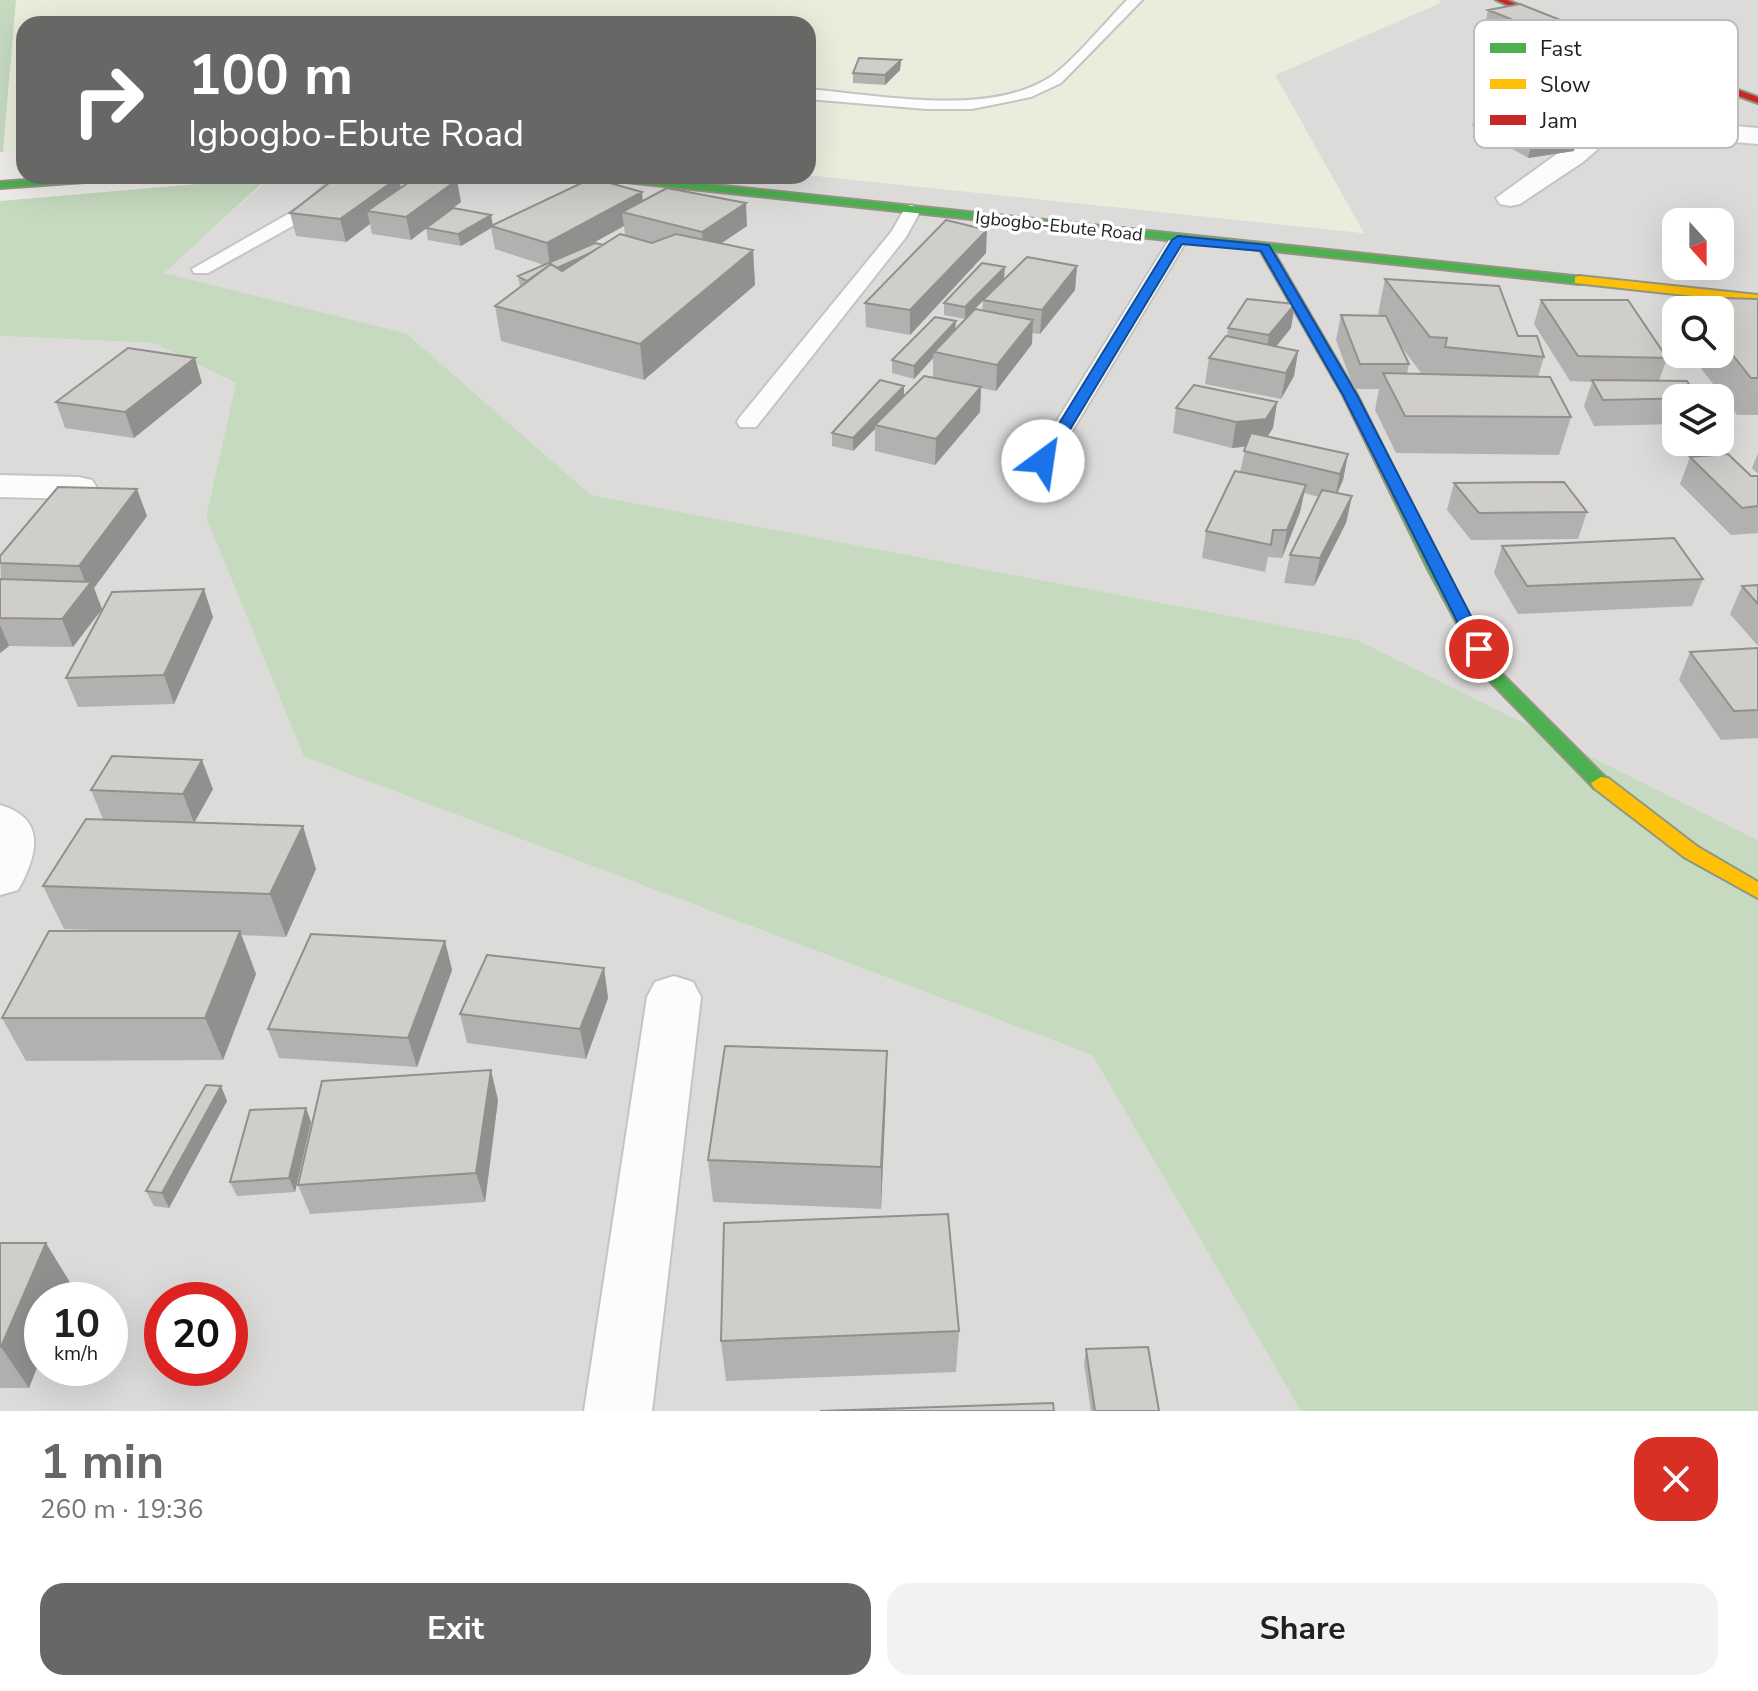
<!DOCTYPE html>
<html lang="en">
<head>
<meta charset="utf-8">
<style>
	body { margin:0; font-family:"Nunito Sans",sans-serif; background:#f2f2f2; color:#202124; height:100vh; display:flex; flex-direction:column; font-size:30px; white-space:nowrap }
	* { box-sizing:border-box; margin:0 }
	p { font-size:26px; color:#757577 }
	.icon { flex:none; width:44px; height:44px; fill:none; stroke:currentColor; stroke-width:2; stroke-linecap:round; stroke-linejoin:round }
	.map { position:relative; height:1411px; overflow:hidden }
	.drawer { display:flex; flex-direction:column; background:#fff; flex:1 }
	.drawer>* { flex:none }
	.hud { position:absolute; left:16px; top:16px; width:800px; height:168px; border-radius:24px; box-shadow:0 8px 32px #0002; background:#676765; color:#fff; overflow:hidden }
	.needle { width:52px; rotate:159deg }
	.tools { position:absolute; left:1662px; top:208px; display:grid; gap:16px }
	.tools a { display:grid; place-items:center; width:72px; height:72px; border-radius:16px; background:#fff; box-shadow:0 8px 32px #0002; font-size:40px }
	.speed { position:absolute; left:24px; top:1282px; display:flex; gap:16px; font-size:40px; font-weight:700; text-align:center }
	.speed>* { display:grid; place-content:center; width:104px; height:104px; border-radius:50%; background:#fff; box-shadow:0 8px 32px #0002; line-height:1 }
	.speed small { font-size:20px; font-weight:400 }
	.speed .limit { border:12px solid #d22; background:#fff; color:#111 }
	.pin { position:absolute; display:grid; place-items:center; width:68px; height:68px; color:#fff; margin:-34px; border:4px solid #fff; border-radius:50%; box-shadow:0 2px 8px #0007 }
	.me { position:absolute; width:88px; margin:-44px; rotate:31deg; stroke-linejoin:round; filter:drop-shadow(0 0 6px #0008) }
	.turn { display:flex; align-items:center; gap:28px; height:168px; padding:0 40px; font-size:36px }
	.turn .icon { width:104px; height:104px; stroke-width:2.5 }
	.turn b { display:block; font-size:56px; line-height:68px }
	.round { display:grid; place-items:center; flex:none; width:84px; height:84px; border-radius:24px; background:#f2f2f2 }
	.summary { display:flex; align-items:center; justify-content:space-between; height:136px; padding:0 40px }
	h1 { font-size:48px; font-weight:700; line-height:60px; color:#676765 }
	.cta { display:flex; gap:16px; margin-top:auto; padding:16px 40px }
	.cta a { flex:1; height:92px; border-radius:24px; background:#676765; color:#fff; font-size:32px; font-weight:700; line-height:92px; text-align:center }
	.cta a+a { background:#f2f2f2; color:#202124 }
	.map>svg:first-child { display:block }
	.residential { fill:#dcdbd9; fill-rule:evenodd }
	.farmland { fill:#eaeddc }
	.forest { fill:#c5dabf }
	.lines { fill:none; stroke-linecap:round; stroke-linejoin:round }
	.lane-casing { stroke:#c4c4c2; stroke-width:4 }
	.street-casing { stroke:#c4c4c2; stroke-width:4 }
	.fast-casing { stroke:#929681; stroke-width:4 }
	.slow-casing { stroke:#929681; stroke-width:4 }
	.jam-casing { stroke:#929681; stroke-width:4 }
	.lane { fill:#fcfcfc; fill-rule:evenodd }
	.street { fill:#fcfcfc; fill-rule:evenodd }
	.fast { fill:#4caf50; fill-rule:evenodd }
	.slow { fill:#ffc107; fill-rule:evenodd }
	.jam { fill:#c62828; fill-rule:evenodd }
	.wall { fill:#b3b1af; fill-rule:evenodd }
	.shaded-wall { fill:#92908e }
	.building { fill:#d0cecb; stroke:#92908e; stroke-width:2 }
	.route { fill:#1a73e8; stroke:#114b97; stroke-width:2 }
	.labels { text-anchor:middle; stroke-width:7; stroke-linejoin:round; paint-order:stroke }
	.far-street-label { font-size:18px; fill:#1f1f1f; stroke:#fff }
	.key { fill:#fff; stroke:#bcbcbc; stroke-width:2 }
	.key-label { font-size:22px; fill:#1f1f1f }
</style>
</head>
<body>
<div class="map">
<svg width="1758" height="1411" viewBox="0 0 1758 1411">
	<rect width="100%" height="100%" fill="#edece8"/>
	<!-- residential -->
	<path class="residential" d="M1439,0H1758V840L1358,640L591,495L406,333L163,273L272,176L808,175L1363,233L1275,75L1440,3ZM1676,222H1720V266H1676ZM1676,310H1720V354H1676ZM1676,398H1720V442H1676Z
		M0,336L153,343L236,383L206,517L304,757L1092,1055L1301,1411H0ZM42,1300H110V1368H42ZM162,1300H230V1368H162Z"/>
	<!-- farmland -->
	<path class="farmland" d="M16,0H1439L1440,3L1275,75L1364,233L808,175V24H24V151L3,152Z"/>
	<!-- forest -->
	<path class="forest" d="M0,0H16L3,152H0Z
		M268,178L164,273L406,333L591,495L1358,640L1758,840V1411H1301L1092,1055L304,757L206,517L236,383L153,343L0,336V201Z"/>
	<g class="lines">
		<defs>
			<path id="lane" d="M1127,0H1142L1061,83L1031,97L972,109H926L808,99V89C879,95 986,117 1049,78C1071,64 1107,20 1127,0Z
				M335,176H353L314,214L208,273H194L192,269L302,206Z
				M912,205L921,210L906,237L756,427H740L737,422L740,417L892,231L906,206Z
				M1178,235L1187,240L1054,461L1051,466H1035L1032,461L1169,240Z"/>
			<path id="street" d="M1650,119L1758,128V144L1650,135L1607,141L1583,162L1520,204L1510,206L1500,204L1496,198L1590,130Z
				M0,475L79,477L92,480L97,488L92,496L79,499L0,497Z
				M0,805C48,819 37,856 18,890L0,895Z
				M674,976L693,982L701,997L652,1411H584L647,997L655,982Z"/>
			<path id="fast" d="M81,176H132L127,179L0,188V182Z
				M593,176H629L1583,277V283L1579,284L1273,251L1357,395L1444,569L1501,673L1611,783L1608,788H1594L1485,676L1428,569L1343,395L1260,250L598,179Z"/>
			<path id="slow" d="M1579,276L1758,295V303L1575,283V277Z
				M1601,777L1608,778L1698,847L1758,882V898L1684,857L1594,788L1591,783Z"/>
			<path id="jam" d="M1496,0H1507L1621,48L1758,97V103L1615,52Z"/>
		</defs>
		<!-- lane casing -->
		<use href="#lane" class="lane-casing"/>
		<!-- street casing -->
		<use href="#street" class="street-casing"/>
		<!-- fast casing -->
		<use href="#fast" class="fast-casing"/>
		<!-- slow casing -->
		<use href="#slow" class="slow-casing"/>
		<!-- jam casing -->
		<use href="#jam" class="jam-casing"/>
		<!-- lane -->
		<use href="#lane" class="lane"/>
		<!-- street -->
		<use href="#street" class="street"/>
		<!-- fast -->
		<use href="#fast" class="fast"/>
		<!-- slow -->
		<use href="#slow" class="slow"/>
		<!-- jam -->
		<use href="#jam" class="jam"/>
	</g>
	<!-- wall -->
	<path class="wall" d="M1488,10L1568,23L1563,42L1531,48L1484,29Z
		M901,60L900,70L885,85L853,83V73Z
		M1477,105L1574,151L1528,158L1472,126Z
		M401,188L461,202L435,221L491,215L492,225L643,201L747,226L721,243L753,250L755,285L644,380L501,341L495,306L520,287L518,276L544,265L495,249L491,228L461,246L428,240L426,228L411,240L372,234L370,224L346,242L296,236L290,213ZM624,226L625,235L654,243L603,245L585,247Z
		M986,253L910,335L866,327L865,303Z
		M1077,266L1075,290L1040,334L1032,333V344L996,391L981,388L980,412L935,465L875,451V429L853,451L832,446V433L904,397L933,377V358L914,379L892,373V360L956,330L982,311L983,301L965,319L944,315V303L1004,279Z
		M1385,279L1518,336L1544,357L1538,377L1571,417L1559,455L1396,453L1375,410L1379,389H1354L1336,340L1341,315L1380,316L1378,314ZM1398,342L1421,373L1438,374H1407L1409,364Z
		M1686,297L1758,299V415H1737L1690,354H1720V310H1682Z
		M1541,300L1667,358L1659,381L1676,398V424L1594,426L1584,406L1592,382L1570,381L1534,324Z
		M1228,328H1291L1276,347L1298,351L1294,376L1281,399L1205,384L1209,358L1227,337Z
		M202,383L134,438L65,428L56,402Z
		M1277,402L1273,428L1267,436L1348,454L1343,480L1337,493L1352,496L1346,523L1314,586L1284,583L1290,555L1319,497L1304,493L1300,512L1282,558L1268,557L1265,572L1202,558L1206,531L1240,472L1246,446L1232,448L1173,433L1176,408Z
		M1758,453V474L1752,468Z
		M1690,457L1751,476H1758V533L1731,535L1680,484Z
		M1454,483L1587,512L1578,539L1471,540L1447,510Z
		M147,516L94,588L102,609L73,647L9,646L0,653V579H1L0,556Z
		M1502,546L1703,579L1692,606L1518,614L1494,573Z
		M1758,585V646L1730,614L1742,586Z
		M213,617L174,704L78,707L66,678Z
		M1758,648V738L1721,740L1679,680L1690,652Z
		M213,789L194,823L316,869L286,937L241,935L256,974L223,1060L26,1061L2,1018L125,931L64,929L43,886L103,819L91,790Z
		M445,941L452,970L417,1067L279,1058L268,1029Z
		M604,968L608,998L586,1059L467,1043L460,1014Z
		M221,1086L227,1101L169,1208L154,1206L146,1191Z
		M886,1093L881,1209L713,1202L708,1160Z
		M498,1100L485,1202L310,1214L298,1185Z
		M306,1108L311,1122L295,1192L237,1196L230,1182Z
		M0,1243L71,1284L65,1300H42V1355L29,1388H0Z
		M959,1331L956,1372L726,1381L721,1341Z
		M1086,1349L1159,1411H1091L1084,1364Z"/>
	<!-- shaded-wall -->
	<path class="shaded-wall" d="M1568,23L1563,42L1531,48L1536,29Z
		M812,53V63L808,68V57Z
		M901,60L900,70L885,85V75Z
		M1580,129L1574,151L1528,158L1533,136Z
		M399,177L403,199L367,211L370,224L346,242L340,219Z
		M457,180L461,202L411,240L406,217Z
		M642,192L644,214L622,212L624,226L550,267L547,243Z
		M746,203L747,226L704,255L702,232Z
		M491,215L493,226H491V228L461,246L458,234Z
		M987,230L986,253L910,335V310Z
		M608,246L529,293L527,281Z
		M753,250L755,285L644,380L640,344Z
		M1077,266L1075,290L1040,334L1042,310Z
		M1005,267L1004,279L965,319V307Z
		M1295,304L1291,328L1265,360L1269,335Z
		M1033,320L1032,344L996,391L997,365Z
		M956,321L955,333L934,352L933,358L914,379V366Z
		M1298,351L1294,376L1281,399L1286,373Z
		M195,358L202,383L134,438L125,412Z
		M904,386V399L875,425V429L853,451V438Z
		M981,387L980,412L935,465L936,439Z
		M1277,402L1273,428L1262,445L1232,448L1236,422Z
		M1348,454L1343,480L1334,501L1340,474Z
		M1306,485L1300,512L1282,558L1287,530Z
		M137,489L147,516L94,588L102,609L73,647L62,619L87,587L79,566Z
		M1352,496L1346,523L1314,586L1320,558Z
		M204,589L213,617L174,704L164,675Z
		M0,625L9,646L0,653Z
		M202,760L213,789L194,823L183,794Z
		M303,826L316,869L286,937L270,894Z
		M240,931L256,974L223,1060L205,1018Z
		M445,941L452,970L417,1067L408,1038Z
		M604,968L608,998L586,1059L580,1029Z
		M887,1051L886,1093L881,1209V1167Z
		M491,1070L498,1100L485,1202L476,1173Z
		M221,1086L227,1101L169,1208L162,1193Z
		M306,1108L311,1122L295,1192L289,1178Z
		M46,1243L71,1284L65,1300H42V1355L29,1388L1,1347Z"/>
	<!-- building -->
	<path class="building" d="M1520,4L1568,23L1536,29L1488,10Z
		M859,58L901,60L885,75L853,73Z
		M338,176H392L399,177L340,219L290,213Z
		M418,176H431L457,180L406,217L367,211Z
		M592,178L642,192L547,243L491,226Z
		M667,188L746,203L702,232L622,212Z
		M453,208L491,215L458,234L426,228Z
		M946,220L987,230L910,310L865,303Z
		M620,234L652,243L676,234L753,250L640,344L495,306L551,264L562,271Z
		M595,243L603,245L588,254L557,268L551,264L527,281L518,276Z
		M1027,257L1077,266L1042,310L983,300Z
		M982,263L1005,267L965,307L944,303Z
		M1385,279L1499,286L1518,336H1537L1544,357L1445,347L1447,338L1430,337Z
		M1686,297L1758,299V378H1751L1720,339V310H1696Z
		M1247,299L1295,304L1269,335L1228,328Z
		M1541,300H1628L1667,358L1578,356Z
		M975,309L1033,320L997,365L934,352Z
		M1341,315L1386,316L1409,364H1360Z
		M935,317L956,321L914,366L892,360Z
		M1226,336L1298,351L1286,373L1209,358Z
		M128,348L195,358L125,412L56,402Z
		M1383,373L1550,377L1571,417L1405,416Z
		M924,376L981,387L936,439L875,425Z
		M880,380L904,386L853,438L832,433Z
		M1592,380L1687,381L1697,398L1603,400Z
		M1194,385L1277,402L1266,419L1236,422L1176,408Z
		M1251,433L1348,454L1340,474L1244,451Z
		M1728,454L1751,476H1758V506L1742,508L1690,457Z
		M1235,471L1306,485L1287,530H1273L1271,545L1206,531Z
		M1564,482L1587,512L1479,513L1454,483Z
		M58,487L137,489L79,566L0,563V556Z
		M1322,490L1352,496L1320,558L1290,555Z
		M1674,538L1703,579L1527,586L1502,546Z
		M0,579L91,582L62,619L0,618Z
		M1758,585V604L1742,586Z
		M204,589L164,675L66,678L112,592Z
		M1758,648V710L1734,711L1690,652Z
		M112,756L202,760L183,794L91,790Z
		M86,819L303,826L270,894L43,886Z
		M49,931H240L205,1018H2Z
		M311,934L445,941L408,1038L268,1029Z
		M487,955L604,968L580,1029L460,1014Z
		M725,1046L887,1051L881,1167L708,1160Z
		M491,1070L476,1173L298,1185L322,1081Z
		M206,1085L221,1086L162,1193L146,1191Z
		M306,1108L289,1178L230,1182L250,1110Z
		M948,1214L959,1331L721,1341L724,1223Z
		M0,1243H46L1,1347H0Z
		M1148,1347L1159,1411H1095L1086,1349Z
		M1053,1403L1054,1411H820Z"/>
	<!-- route -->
	<path class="route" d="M1178,236L1269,245L1357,395L1488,649L1486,653L1479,655L1471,649L1343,395L1261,251L1182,244L1051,461L1049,465H1038L1036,461L1172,240Z"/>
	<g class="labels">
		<!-- far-street labels -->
		<g class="far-street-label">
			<text transform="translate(1059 226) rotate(6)" y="6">Igbogbo-Ebute Road</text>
		</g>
	</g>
	<!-- legend -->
	<rect x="1474" y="20" width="264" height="128" rx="12" class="key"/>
	<rect x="1490" y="43" width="36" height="10" fill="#4caf50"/>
	<rect x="1490" y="79" width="36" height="10" fill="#ffc107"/>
	<rect x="1490" y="115" width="36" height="10" fill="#c62828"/>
	<g class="key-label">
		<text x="1540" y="56">Fast</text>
		<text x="1540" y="92">Slow</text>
		<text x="1540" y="128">Jam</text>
	</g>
</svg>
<div class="tools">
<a><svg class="needle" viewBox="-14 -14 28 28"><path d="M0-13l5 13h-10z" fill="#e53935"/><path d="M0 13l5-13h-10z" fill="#757577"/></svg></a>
<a><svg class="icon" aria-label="search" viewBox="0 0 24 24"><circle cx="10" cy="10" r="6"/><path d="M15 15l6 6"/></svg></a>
<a><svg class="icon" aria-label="layers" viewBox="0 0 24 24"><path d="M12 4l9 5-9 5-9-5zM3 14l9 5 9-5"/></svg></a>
</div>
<div class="speed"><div>10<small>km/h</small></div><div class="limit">20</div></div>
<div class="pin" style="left:1479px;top:649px;background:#d93025"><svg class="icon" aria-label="arrive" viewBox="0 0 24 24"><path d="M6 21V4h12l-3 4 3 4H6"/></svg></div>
<svg class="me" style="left:1043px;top:461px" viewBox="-20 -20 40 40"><circle r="19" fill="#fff"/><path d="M0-13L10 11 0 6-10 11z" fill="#1a73e8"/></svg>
<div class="hud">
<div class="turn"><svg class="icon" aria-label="right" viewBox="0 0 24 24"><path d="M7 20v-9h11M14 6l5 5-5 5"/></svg><div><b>100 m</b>Igbogbo-Ebute Road</div></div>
</div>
</div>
<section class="drawer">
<div class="summary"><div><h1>1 min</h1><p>260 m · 19:36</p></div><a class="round" style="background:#d93025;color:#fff"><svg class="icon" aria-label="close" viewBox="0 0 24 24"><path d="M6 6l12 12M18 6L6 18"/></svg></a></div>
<div class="cta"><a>Exit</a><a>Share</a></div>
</section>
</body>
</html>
